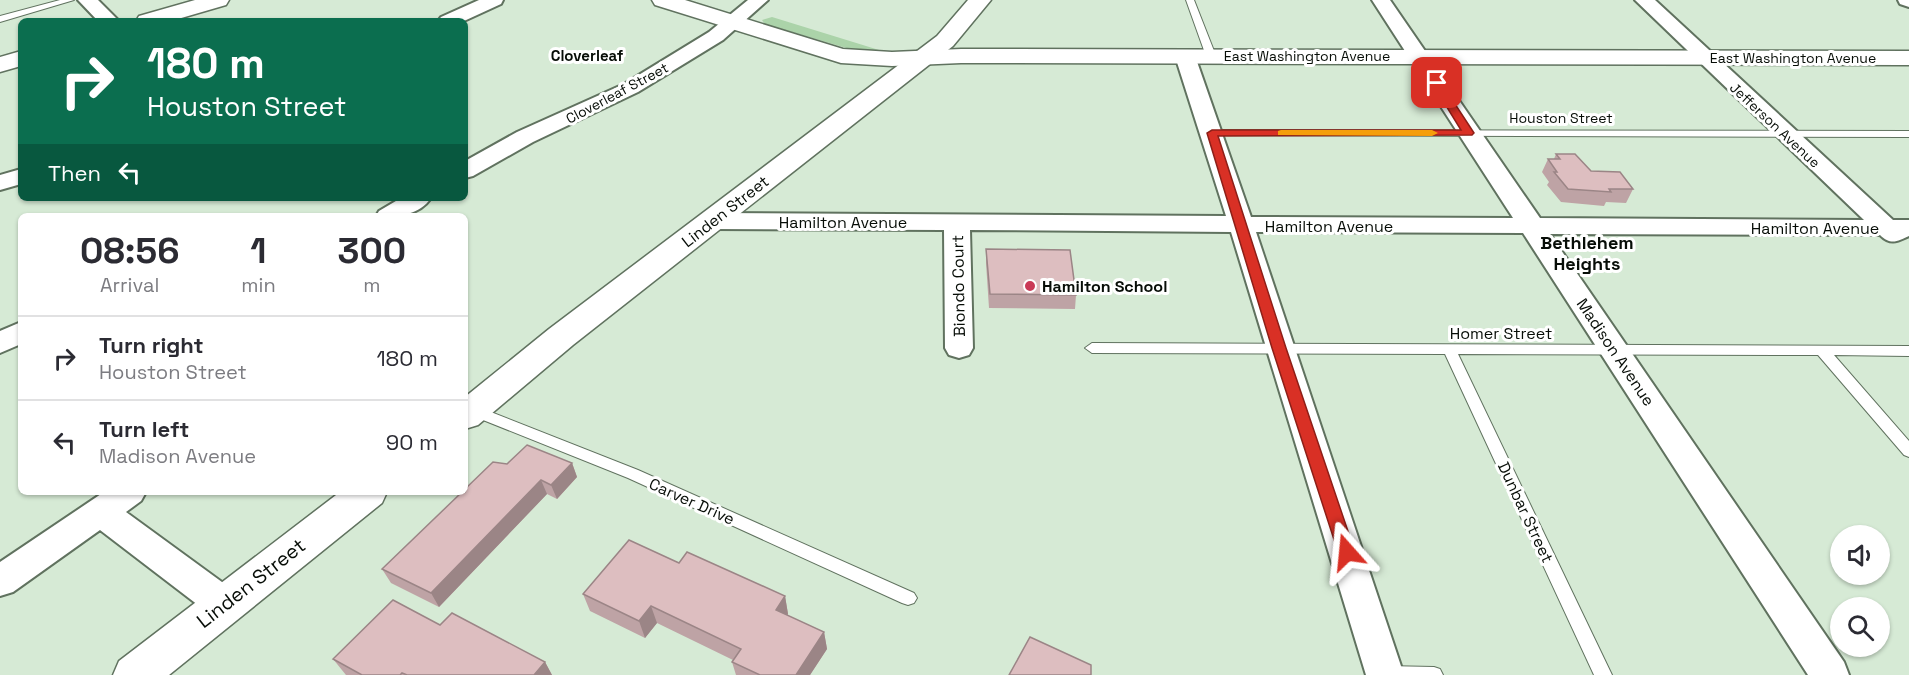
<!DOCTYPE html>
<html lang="en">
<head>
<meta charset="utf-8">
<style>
	body { margin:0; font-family:"Space Grotesk",sans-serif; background:#f7f7f7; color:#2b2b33; height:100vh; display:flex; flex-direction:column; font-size:22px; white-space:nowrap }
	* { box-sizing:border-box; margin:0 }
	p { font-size:20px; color:#7c7c81 }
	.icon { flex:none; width:33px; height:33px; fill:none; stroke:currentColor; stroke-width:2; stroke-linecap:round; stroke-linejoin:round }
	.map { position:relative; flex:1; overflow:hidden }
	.sheet { position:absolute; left:18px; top:213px; width:450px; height:282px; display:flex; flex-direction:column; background:#fff; border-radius:9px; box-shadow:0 2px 4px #0004 }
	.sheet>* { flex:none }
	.hud { position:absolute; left:18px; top:18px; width:450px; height:183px; border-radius:9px; box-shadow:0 2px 4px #0004; background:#0b6e4f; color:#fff; overflow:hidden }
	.buttons { position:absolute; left:1830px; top:525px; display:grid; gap:12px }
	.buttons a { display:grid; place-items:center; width:60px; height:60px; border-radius:50%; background:#fff; box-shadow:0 2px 4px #0004; font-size:30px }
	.pin { position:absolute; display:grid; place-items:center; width:51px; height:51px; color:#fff; margin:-26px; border-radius:12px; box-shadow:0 3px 9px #0006 }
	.me { position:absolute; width:66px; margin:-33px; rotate:342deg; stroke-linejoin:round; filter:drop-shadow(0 0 4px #0008) }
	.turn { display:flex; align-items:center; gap:21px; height:126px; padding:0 30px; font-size:27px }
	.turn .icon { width:78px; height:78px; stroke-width:2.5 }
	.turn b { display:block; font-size:42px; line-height:51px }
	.then { display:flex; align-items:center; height:57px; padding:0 30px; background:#0003; gap:12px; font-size:22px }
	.eta { display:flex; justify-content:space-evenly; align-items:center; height:102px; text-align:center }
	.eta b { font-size:36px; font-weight:700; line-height:42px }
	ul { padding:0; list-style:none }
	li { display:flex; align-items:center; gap:18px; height:84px; padding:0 30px; border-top:2px solid #e1e1e2 }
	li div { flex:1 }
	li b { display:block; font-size:22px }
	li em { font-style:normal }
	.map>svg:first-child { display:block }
	.green { fill:#abd3a9 }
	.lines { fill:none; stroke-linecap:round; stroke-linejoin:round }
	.service-casing { stroke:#60725f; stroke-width:2 }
	.minor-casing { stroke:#60725f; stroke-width:4 }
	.tertiary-casing { stroke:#60725f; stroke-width:3 }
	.primary-casing { stroke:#60725f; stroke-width:3 }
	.service { fill:#fff; fill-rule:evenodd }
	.minor { fill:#fff; fill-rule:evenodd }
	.tertiary { fill:#fff; fill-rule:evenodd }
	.primary { fill:#fff; fill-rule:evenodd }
	.wall { fill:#bea3a5 }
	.shaded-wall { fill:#9b8586 }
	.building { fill:#ddbec0; stroke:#9b8586; stroke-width:1.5 }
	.route { fill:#d93025; stroke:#8d1f18; stroke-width:1.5 }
	.slow { fill:#f59e0b }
	.poi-dot { fill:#ca3a57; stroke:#fff; stroke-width:2 }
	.labels { text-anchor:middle; stroke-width:6; stroke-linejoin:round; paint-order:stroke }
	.far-street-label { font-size:14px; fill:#070d07; stroke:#fff }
	.far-neighbourhood-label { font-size:15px; font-weight:bold; fill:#070d07; stroke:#fff }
	.street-label { font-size:16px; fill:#070d07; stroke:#fff }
	.poi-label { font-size:16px; font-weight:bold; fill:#070d07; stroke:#fff; text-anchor:start }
	.neighbourhood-label { font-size:18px; font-weight:bold; fill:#070d07; stroke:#fff }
	.near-street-label { font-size:20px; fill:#070d07; stroke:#fff }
</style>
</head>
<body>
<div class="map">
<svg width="1909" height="675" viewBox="0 0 1909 675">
	<rect width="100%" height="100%" fill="#d6ead5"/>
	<!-- green -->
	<path class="green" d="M772,17L879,50L889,55H870L765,24L762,20Z"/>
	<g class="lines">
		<defs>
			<path id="service" d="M60,0H74L0,22V16Z
				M1186,0H1194L1216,56L1214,58L1206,56Z
				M1212,130L1909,131V137L1208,135L1207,133Z
				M1092,343L1909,346V356L1834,355L1909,441V457L1904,455L1818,355L1458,354L1612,675H1594L1445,354L1092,353L1085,348Z
				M473,405L638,470L914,593L917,598L914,603L908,605L902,603L628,478L468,414L466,410L468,406Z
				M1385,666L1434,667L1440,669L1443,675H1376L1379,668Z"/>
			<path id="minor" d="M78,0H98L119,21H98Z
				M479,0H503L501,4L464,21H438L441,17Z
				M748,0H768L723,40L638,92L533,142L473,176L465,178V161L517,132L624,84L709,32Z
				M1372,0H1390L1540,218L1864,220L1635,0H1655L1893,220H1909V236C1898,241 1891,246 1880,235L1550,234L1844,662L1849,675H1808L1523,233L1256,232L1404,675H1366L1231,232L970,230L973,348L969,355L959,358L949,355L945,348L944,230L713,229L704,226L700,221L704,216L713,213L1226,216L1175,56L1178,52H1192L1195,56L1251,217L1513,218Z
				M1898,0H1909V7L1900,4Z
				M21,169V184L0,190V175Z
				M401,198H431C418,217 396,216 376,216L379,211Z
				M21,322V344L0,353V331Z
				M104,492H146L141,501L126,512L237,593L242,604L237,615L224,620L211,615L100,530L13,592L0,596V562Z"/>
			<path id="tertiary" d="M652,0H685L843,49L892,52L961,49L1909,51V65L961,63L892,66L841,63L655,5Z"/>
			<path id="primary" d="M195,0H229L226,5L171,21H136L139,16Z
				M968,0H991L953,46L573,345L478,425L465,429V397L549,329L937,36Z
				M21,51V66L0,72V57Z
				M340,492H387L382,503L169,675H113L119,661Z"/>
		</defs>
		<!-- service casing -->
		<use href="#service" class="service-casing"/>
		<!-- minor casing -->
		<use href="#minor" class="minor-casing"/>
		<!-- tertiary casing -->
		<use href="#tertiary" class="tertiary-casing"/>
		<!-- primary casing -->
		<use href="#primary" class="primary-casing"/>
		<!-- service -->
		<use href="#service" class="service"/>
		<!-- minor -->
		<use href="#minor" class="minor"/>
		<!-- tertiary -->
		<use href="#tertiary" class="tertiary"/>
		<!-- primary -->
		<use href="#primary" class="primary"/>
	</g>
	<!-- wall -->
	<path class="wall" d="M1556,154L1591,171L1633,189L1626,203L1606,202L1604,206L1561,202L1547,185L1549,182L1542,172L1548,159H1554Z
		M986,249L1076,295L1075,309L989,308L986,263Z
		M572,463L577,477L557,499L547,494L439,607L391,583L382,569L507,464Z
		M679,563L785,596L788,614L787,615L824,632L827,649L810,675H736L732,662L733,660L657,623L645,638L590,611L583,594Z
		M333,659L545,662L552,675H346Z"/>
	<!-- shaded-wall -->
	<path class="shaded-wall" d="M572,463L577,477L557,499L551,485Z
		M541,480L547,494L439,607L431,593Z
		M785,596L788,614L779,627L776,610Z
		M651,606L657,623L645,638L639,621Z
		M824,632L827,649L810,675H796Z
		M545,662L552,675H534Z"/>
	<!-- building -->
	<path class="building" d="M1556,154H1575L1591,171L1620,172L1633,189H1609L1611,192L1568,189L1554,172H1557L1548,159H1560Z
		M986,249L1070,250L1076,295L990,294Z
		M527,445L572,463L551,485L541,480L431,593L382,569L462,492H465V489L493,462L507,464Z
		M629,540L679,563L687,552L785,596L776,610L824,632L796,675H760L732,662L741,649L651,606L639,621L583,594Z
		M393,600L440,625L452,613L545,662L534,675H407L402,673L400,675H362L333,659Z
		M1030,637L1091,665V675H1009Z"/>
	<!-- route -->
	<path class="route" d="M1433,81H1440L1474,133L1472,135L1218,136L1286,348L1355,552L1352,557L1347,559L1341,557L1338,552L1272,348L1207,133L1212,130H1461L1432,83Z"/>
	<!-- slow -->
	<path class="slow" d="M1281,130H1432L1438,133L1432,136L1278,135V131Z"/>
	<!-- markers -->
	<circle class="poi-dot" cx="1030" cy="286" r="6"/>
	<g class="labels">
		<!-- far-street labels -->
		<g class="far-street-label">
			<text x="1307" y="61">East Washington Avenue</text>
			<text x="1793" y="63">East Washington Avenue</text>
			<text transform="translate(617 93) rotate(-28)" y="5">Cloverleaf Street</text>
			<text x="1561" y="123">Houston Street</text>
			<text transform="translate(1775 125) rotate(43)" y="5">Jefferson Avenue</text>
		</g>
		<!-- far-neighbourhood labels -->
		<g class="far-neighbourhood-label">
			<text x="587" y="61">Cloverleaf</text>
		</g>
		<!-- street labels -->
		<g class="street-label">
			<text transform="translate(725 211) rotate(-38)" y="6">Linden Street</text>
			<text x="843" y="228">Hamilton Avenue</text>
			<text x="1329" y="232">Hamilton Avenue</text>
			<text x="1815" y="234">Hamilton Avenue</text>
			<text transform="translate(958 286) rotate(-91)" y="6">Biondo Court</text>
			<text x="1501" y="339">Homer Street</text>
			<text transform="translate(1616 352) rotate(56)" y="6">Madison Avenue</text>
			<text transform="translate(692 501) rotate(24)" y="6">Carver Drive</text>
			<text transform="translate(1526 512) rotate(65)" y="6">Dunbar Street</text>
		</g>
		<!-- poi labels -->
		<g class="poi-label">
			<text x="1042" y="292">Hamilton School</text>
		</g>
		<!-- neighbourhood labels -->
		<g class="neighbourhood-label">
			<text x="1587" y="249">Bethlehem<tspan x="1587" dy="21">Heights</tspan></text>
		</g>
		<!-- near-street labels -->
		<g class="near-street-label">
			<text transform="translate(251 583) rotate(-38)" y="7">Linden Street</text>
		</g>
	</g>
</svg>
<div class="buttons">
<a><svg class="icon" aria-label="sound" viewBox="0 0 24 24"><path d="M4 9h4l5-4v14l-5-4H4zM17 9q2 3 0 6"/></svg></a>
<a><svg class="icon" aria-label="search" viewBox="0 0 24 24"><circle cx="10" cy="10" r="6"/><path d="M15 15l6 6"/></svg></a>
</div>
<div class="pin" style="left:1437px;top:83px;background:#d93025"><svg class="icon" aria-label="arrive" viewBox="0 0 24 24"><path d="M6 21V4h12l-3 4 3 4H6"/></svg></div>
<svg class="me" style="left:1347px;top:552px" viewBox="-20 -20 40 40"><path d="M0-17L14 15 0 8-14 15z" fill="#d93025" stroke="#fff" stroke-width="4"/></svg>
<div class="hud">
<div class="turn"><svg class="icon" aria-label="right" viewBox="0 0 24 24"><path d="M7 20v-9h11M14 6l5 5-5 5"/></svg><div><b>180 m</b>Houston Street</div></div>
<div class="then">Then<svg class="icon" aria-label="left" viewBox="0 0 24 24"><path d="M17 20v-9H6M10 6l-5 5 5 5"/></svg></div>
</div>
<section class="sheet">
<div class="eta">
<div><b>08:56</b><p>Arrival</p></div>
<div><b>1</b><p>min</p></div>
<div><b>300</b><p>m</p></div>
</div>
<ul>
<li><svg class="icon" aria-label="right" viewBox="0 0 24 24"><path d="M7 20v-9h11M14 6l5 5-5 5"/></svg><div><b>Turn right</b><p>Houston Street</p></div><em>180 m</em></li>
<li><svg class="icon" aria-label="left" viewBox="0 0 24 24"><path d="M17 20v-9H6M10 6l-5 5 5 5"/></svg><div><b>Turn left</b><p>Madison Avenue</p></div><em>90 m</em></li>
</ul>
</section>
</div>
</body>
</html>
